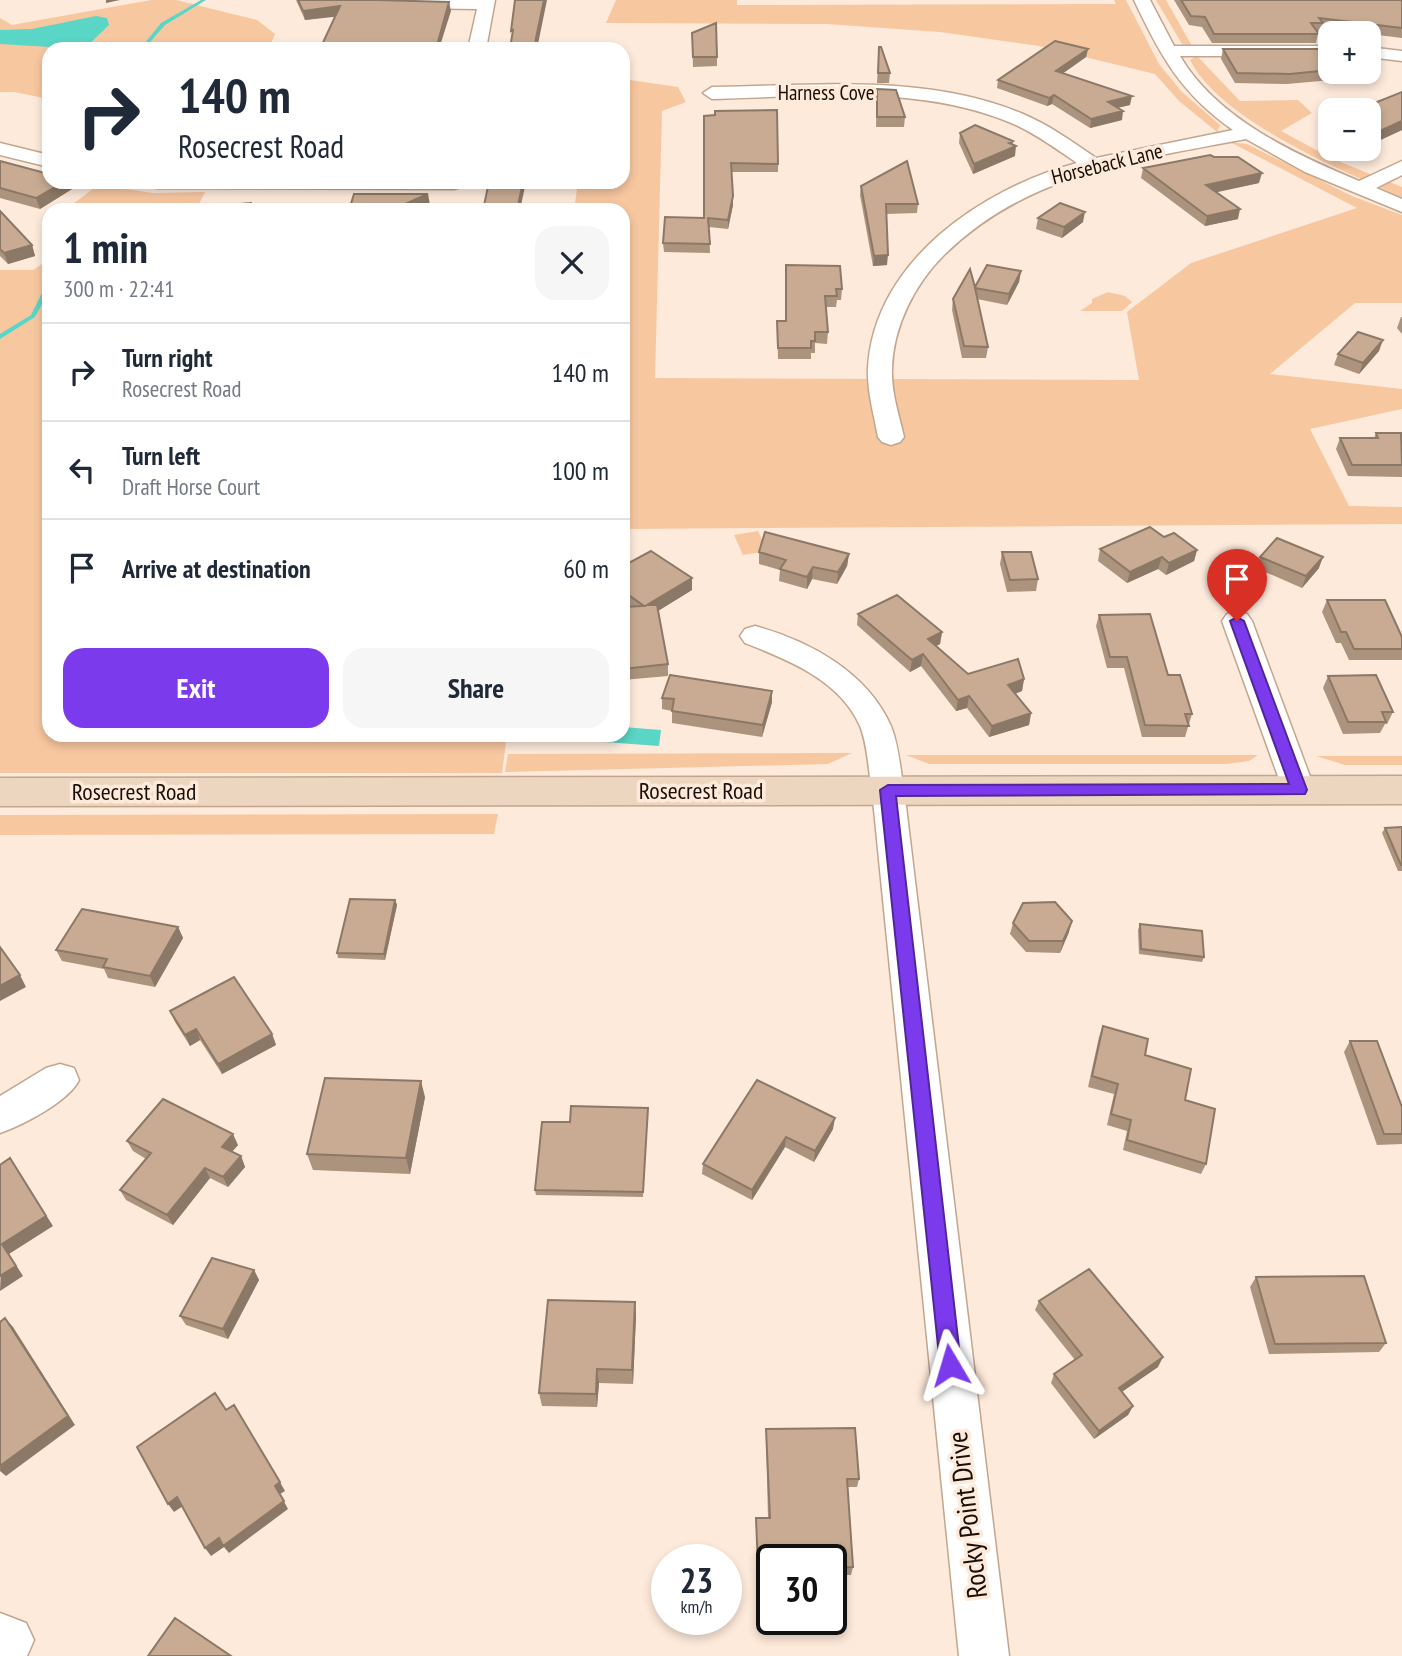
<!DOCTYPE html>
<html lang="en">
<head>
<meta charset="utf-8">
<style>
	body { margin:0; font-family:"PT Sans Narrow",sans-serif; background:#f6f6f7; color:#1f2937; height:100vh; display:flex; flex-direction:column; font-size:26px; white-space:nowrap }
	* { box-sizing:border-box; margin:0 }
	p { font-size:23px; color:#747a83 }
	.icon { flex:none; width:38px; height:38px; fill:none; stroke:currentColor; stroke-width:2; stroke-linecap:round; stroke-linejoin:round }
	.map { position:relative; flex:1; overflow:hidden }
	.side { position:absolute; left:42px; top:203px; width:588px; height:539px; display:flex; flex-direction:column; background:#fff; border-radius:21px; box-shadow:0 4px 10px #0003 }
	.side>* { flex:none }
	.hud { position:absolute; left:42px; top:42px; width:588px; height:147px; border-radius:21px; box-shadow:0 4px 10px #0003; background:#fff; color:#1f2937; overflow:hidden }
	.fabs { position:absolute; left:1318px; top:21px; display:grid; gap:14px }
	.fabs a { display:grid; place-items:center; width:63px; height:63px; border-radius:14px; background:#fff; box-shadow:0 4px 10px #0003; font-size:35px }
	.speed { position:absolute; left:651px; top:1544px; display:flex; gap:14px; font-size:35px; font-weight:700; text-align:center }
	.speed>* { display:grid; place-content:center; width:91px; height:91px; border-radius:50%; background:#fff; box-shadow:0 4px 10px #0003; line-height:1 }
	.speed small { font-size:18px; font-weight:400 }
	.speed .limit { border:4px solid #111; border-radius:10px; background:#fff; color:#111 }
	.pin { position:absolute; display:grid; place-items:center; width:60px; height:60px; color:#fff; margin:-72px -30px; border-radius:50% 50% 50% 0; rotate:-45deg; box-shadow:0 0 7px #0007 }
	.pin .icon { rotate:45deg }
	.me { position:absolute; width:77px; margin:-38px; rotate:353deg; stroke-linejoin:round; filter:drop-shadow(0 0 5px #0008) }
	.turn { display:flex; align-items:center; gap:24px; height:147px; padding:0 21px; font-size:32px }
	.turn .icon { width:91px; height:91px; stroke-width:2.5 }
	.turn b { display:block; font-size:49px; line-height:60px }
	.round { display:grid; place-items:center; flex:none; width:74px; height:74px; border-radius:21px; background:#f6f6f7 }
	.summary { display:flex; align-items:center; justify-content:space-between; height:119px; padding:0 21px }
	h1 { font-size:42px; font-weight:700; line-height:52px }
	.cta { display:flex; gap:14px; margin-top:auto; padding:14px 21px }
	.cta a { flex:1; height:80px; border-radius:21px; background:#7c3aed; color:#fff; font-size:28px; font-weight:700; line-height:80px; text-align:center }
	.cta a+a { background:#f6f6f7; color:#1f2937 }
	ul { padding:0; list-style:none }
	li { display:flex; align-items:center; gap:21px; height:98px; padding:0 21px; border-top:2px solid #e0e1e3 }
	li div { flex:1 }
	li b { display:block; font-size:26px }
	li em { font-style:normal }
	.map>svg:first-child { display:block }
	.green { fill:#f7c7a0 }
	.water { fill:#5ad6c6 }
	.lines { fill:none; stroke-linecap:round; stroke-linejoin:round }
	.stream { fill:#5ad6c6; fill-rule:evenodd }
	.street-casing { stroke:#c3a58d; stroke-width:3 }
	.secondary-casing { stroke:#c3a58d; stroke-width:3 }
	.street { fill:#fff; fill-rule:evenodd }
	.secondary { fill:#ecd6bf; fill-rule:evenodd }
	.wall { fill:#ac937e }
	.shaded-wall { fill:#8c7866 }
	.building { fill:#c8ab92; stroke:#8c7866; stroke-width:2 }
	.route { fill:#7c3aed; stroke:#51269a; stroke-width:2 }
	.labels { text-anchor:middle; stroke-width:7; stroke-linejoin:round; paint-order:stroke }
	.far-street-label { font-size:21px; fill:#1a0f07; stroke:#fdeadb }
	.street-label { font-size:24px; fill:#1a0f07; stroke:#fdeadb }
	.near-street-label { font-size:28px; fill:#1a0f07; stroke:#fdeadb }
</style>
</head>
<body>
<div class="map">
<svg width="1402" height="1656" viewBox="0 0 1402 1656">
	<rect width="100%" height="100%" fill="#fdeadb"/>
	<!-- green -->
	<path class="green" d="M151,0H176L257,20L275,34L269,49H49V99L14,92H0V18L12,25Z
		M616,0H737V5L1116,4L1114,0H1126L1159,64L1182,92L1220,125L1217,132L1179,101L1155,74L1039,46L940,32L827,24L606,23Z
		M1156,0H1166L1192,46L1182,44Z
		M1197,56L1240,101L1298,100L1312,113L1281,131L1333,159L1402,187V197C1342,171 1220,120 1190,60Z
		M623,79L678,87L686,102L662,111L655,378L1139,380L1127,312L1191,263L1357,208L1230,142L1247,144L1352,196L1402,215V303H1355L1270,374L1402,389V409L1310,429L1349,506L1402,507V524L623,529V210H574L578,182H623Z
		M98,185L153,193L205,192L196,210H65Z
		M49,259V735H507L502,773H0V270H33Z
		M1108,292L1125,296L1132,302L1122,311H1080L1092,303V299Z
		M758,531L767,551L743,555L734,535Z
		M852,753L828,764L505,772L508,754Z
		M906,755H1258L1249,761L1227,764H929Z
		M1316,756H1402V765H1345Z
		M498,814L494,834L0,835V815Z"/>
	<!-- water -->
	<path class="water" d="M96,16L107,18L109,25L84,49L0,44V30L32,29Z
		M623,727L661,730L659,746L604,742L606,735H623Z"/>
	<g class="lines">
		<!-- stream -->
		<path class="stream" d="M201,0H206L165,25L144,49H140L161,23Z
			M49,283V291L35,317L0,339V334L31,315L46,285Z"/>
		<defs>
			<path id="street" d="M399,0H495L486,49H468L477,9L405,8L399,7L397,3Z
				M1134,0H1150L1174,46H1330V56H1180C1217,119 1295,154 1359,181L1402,161V175L1376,188L1402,199V212L1305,172L1246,139C1136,160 1027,173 944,255C914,285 893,327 892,369C891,392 899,415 904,437L900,442L891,445L882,442L878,437C874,415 867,391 868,368C874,261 983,188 1077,163C1055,148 1033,132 1009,122C917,84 808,97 712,99L703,93L712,87C814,86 927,73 1023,114C1049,125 1073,142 1096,158L1233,130C1181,94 1160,55 1134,0Z
				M1368,47L1402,51V61L1368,57Z
				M0,143L49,155V167L0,155Z
				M147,182H464V183L461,187L454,189L157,188L150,186Z
				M1237,612L1247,614L1252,621L1315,790L1310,798L1299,802L1288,798L1283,790L1222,621L1227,614Z
				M755,626C810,641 867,672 891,726C899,746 900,769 904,790L1009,1656H959L872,790C868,769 868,746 860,726C840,680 788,660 745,643L740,636L745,629Z
				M60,1064L74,1068L79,1080C69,1101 23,1125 0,1133V1096L46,1068Z
				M0,1613L26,1623L34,1640L27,1656H0Z"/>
			<path id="secondary" d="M1402,776V804L0,806V778Z"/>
		</defs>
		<!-- street casing -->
		<use href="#street" class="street-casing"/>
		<!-- secondary casing -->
		<use href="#secondary" class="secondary-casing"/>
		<!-- street -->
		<use href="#street" class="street"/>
		<!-- secondary -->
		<use href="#secondary" class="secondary"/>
	</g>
	<!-- wall -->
	<path class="wall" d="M296,0H378L451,11L335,16L305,20Z
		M1174,0H1402V38L1322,28L1321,33H1318L1316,43H1212L1202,27L1189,25Z
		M692,33L717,57V66L693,67Z
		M879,47L890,73L889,83H877Z
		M1088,49L1086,57L1063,73L1130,105L1118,108L1122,120L1090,128L1052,104L1047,106L997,88L998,80Z
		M1223,49H1330V72H1346L1343,79L1287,84L1235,83L1221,59Z
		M877,89L905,117L904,127H876Z
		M1402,92V130L1376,142L1368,138V110Z
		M715,111L778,164V172H731L733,205L728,229L709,227L710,253L664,252L663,243L704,218Z
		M960,133L1012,145L1015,156L973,174L959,143Z
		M0,161L72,189L40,209L0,198Z
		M1143,168L1259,183L1216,192L1238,219L1205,226L1141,178Z
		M861,186L918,204L917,213L886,214L887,265L873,266L860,195Z
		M0,211L32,245L35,256L8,264L0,256Z
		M1038,218L1083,222L1062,238L1036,229Z
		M786,265L842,289L841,300H837L836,307H826L828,332L827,344L815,343V353H811V359H778L777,321H786Z
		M1021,271L1019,282L1007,305L977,299L988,347L986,358H962L952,310L953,299L975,287Z
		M1401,317H1402V334L1397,328Z
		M1379,351L1359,374L1334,365L1338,354Z
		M1376,433L1402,434V477L1348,476L1336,449L1340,438H1374Z
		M1164,537L1197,550L1194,561L1166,575L1158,569L1127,583L1098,561L1100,549Z
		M759,552L849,554L847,566L837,584L812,579L807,589L779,581L780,570L759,564Z
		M1002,552L1038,579L1036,591L1007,592L1000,564Z
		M1260,557L1319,568L1302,588L1256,568Z
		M623,566L692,578V590L658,611L668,664V676L623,680V607H629L623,602Z
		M1327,600L1402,637V660H1349L1341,643H1336L1322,612Z
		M858,614L942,632L940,644L936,646L968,674L1024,679L1022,691L1015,694L1031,713L1029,725L989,737L967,708L956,711L921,666L910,672L857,625Z
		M1099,615L1168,675L1192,714L1185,737H1142L1124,668H1107L1096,626Z
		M1328,676L1393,712L1387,724H1385L1380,733L1343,734L1323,688Z
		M662,698L772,702L762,737L672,723V711L662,709Z
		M1402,827V871H1398L1382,833L1385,828Z
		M395,900L397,905L385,960L338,958L337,953Z
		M1013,923L1069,932L1060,953L1026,952L1010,934Z
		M1140,924L1204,957L1202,962L1139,954L1138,930Z
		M178,927L183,938L155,987L108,978L104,969L62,961L56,950Z
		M170,1011L272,1034L276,1045L222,1074L200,1040L190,1046L175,1022Z
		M1103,1026L1145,1055L1185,1100L1206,1164L1201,1174L1123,1150L1127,1131L1107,1125L1114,1094L1088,1087L1099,1037Z
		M1350,1041L1402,1107V1144L1377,1145L1344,1052Z
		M757,1080L833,1129L814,1162L785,1147L752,1200L702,1174L703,1164Z
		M425,1097L410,1174L313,1170L307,1154Z
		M648,1108L643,1197L536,1195L535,1190L570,1122Z
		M127,1141L238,1145L232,1152L241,1156L245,1167L228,1187L210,1178L173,1225L126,1200L120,1190L146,1159L133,1151Z
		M254,1270L259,1280L228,1339L186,1325L180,1316Z
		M1256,1277L1386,1343L1379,1352L1269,1354L1250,1287Z
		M1039,1301L1158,1367L1122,1392L1133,1406L1128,1415L1094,1439L1051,1383L1054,1374L1075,1360L1035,1310Z
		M635,1302L636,1316L633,1384L599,1383L597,1407L542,1406L539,1393Z
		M766,1429L859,1479L857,1487H848L853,1567L851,1575H831V1559H772V1576H758L756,1518H768L766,1437Z"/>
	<!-- shaded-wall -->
	<path class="shaded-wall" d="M106,0H120L106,3Z
		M544,0H547L537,49H535L536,38Z
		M449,2L451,11L439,49H436Z
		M340,6L342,16L305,20L303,11Z
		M1088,49L1086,57L1055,79L1056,71Z
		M1054,95L1052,104L1047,106L1049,98Z
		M1132,96L1130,105L1106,110L1108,102Z
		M1123,111L1122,120L1090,128L1091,119Z
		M1402,121V130L1376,142L1380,131Z
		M1013,141L1012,148L1016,146L1015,156L973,174L974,164Z
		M1262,173L1259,183L1204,195L1206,185Z
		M64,182H70L72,189L40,209L36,198Z
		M523,182H526L520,210H517Z
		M428,194L430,205L418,210H396V208Z
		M733,196V205L728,229V220Z
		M1240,209L1238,219L1205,226L1207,216Z
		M1085,212L1083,222L1062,238L1064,227Z
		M32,245L35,256L8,264L4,253Z
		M888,255L887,265L873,266L874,256Z
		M1021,271L1019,282L1007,305L1009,294Z
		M1383,340L1379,351L1359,374L1363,363Z
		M1197,550L1194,561L1166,575L1169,563Z
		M849,554L847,566L837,584L838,572Z
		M1162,557L1158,569L1127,583L1130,572Z
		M1323,557L1319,568L1302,588L1306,576Z
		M813,567L812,579L807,589V577Z
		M692,578V590L648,617L647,605Z
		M942,632L940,644L926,651L928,639Z
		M923,654L921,666L910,672L912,660Z
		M1024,679L1022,691L1006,697L1008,685Z
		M772,691V702L762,737L763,725Z
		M969,696L967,708L956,711L958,700Z
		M1031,713L1029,725L989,737L992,726Z
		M395,900L397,905L385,960L384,954Z
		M1072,921L1069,932L1060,953L1063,941Z
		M178,927L183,938L155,987L150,976Z
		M20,975L26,987L0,1001V986Z
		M196,1029L200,1040L190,1046L185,1035Z
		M272,1034L276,1045L222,1074L218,1064Z
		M421,1081L425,1097L410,1174L406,1158Z
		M835,1118L833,1129L814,1162L815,1151Z
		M233,1134L238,1145L227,1157L222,1147Z
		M786,1137L785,1147L752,1200V1190Z
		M241,1156L245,1167L228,1187L223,1177Z
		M205,1168L210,1178L173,1225L167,1215Z
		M17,1169L53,1226L9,1254L23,1276L0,1291L2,1244Z
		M254,1270L259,1280L228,1339L223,1329Z
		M635,1302L636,1316L633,1384L632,1370Z
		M5,1318L13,1327L75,1425L6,1476L0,1471Z
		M1163,1357L1158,1367L1114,1397L1119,1388Z
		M597,1369L599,1383L597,1407L596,1394Z
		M1133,1406L1128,1415L1094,1439L1099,1431Z
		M280,1482L285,1491L280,1494L288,1509L229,1553L224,1547L211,1556L205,1548Z
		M177,1497L183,1506L174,1512L168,1504Z"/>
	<!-- building -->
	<path class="building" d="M298,0H378L449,2L436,49H320L340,6L303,11Z
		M515,0H544L536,38L535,49H510L513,30L511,31Z
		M1181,0H1402V28L1319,18L1323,23H1311L1319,34H1214L1205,17L1191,16Z
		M716,23L717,57H693L692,33Z
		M1055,41L1088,49L1056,71L1132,96L1108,102L1123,111L1091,119L1054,95L1049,98L998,80Z
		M879,47H881L890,73H878Z
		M1223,49H1330V70L1290,74L1237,73Z
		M877,89L896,90L905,117H877Z
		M1402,92V121L1380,131L1368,127V110H1357Z
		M777,110L778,164L731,163L733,196L728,220L708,218L710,244L663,243L665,217L704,218V116L715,115V111Z
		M975,125L1013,141L1009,143L1016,146L974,164L960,133Z
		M1210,155L1214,157H1238L1262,173L1206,185L1240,209L1207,216L1143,168Z
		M0,161L49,174V182H64L36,198L0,188Z
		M907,161L918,204H886L888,255L874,256L861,186Z
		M489,182H523L517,210H483Z
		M354,194H428L396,208V210H349Z
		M251,203V210H228V205Z
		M1060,203L1085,212L1064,227L1038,218Z
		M0,211L32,245L4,253L0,249Z
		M786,265L840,266L842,289H836L837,296H825L828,332H815V341H811V348H778L777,321H786Z
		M987,265L1021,271L1009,294L975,288L988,347L964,346L953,299L970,269L975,287Z
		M1358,332L1383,340L1363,363L1338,354Z
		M1376,433H1401L1402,465H1352L1340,438H1378Z
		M1150,527L1164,537L1174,533L1197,550L1169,563L1162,557L1130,572L1100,549Z
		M765,532L849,554L838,572L813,567L807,577L780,569L786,560L759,552Z
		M1277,538L1323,557L1306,576L1260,557Z
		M651,551L692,578L647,605H657L668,664L623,669V607L644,606L623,591V566Z
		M1002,552H1031L1038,579L1010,580Z
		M897,595L942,632L928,639L968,674L1018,659L1024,679L1008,685L1031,713L992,726L969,696L958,700L923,654L912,660L858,614Z
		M1327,600H1385L1402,637V649H1354L1346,632H1341Z
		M1150,614L1168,675H1180L1192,714H1185L1189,726L1145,725L1127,657H1110L1099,615Z
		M670,675L772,691L763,725L672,711L674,699L662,698Z
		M1376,675L1393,712H1382L1386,722H1348L1328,676Z
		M1402,827V865H1401L1385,828Z
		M350,899L395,900L384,954L337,953Z
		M1055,902L1072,921L1063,941H1029L1013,923L1023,903Z
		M82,909L178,927L150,976L103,967L107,959L56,950Z
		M1140,924L1202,931L1204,957L1141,949Z
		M0,947L20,975L0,986Z
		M234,977L272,1034L218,1064L196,1029L185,1035L170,1011Z
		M1103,1026L1148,1039L1145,1055L1191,1069L1185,1100L1215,1109L1206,1164L1127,1140L1131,1120L1111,1114L1118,1084L1092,1076Z
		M1350,1041H1377L1402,1107V1134H1384Z
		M325,1078L421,1081L406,1158L307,1154Z
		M757,1080L835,1118L815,1151L786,1137L752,1190L703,1164Z
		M163,1099L233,1134L222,1147L241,1156L223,1177L205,1168L167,1215L120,1190L151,1153L127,1141Z
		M571,1106L648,1108L643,1192L535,1190L542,1122H570Z
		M10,1158L46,1216L2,1244L16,1266L0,1276V1165Z
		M212,1258L254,1270L223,1329L180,1316Z
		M1089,1269L1163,1357L1119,1388L1133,1406L1099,1431L1054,1374L1082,1355L1039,1301Z
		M1364,1276L1386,1343L1275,1344L1256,1277Z
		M548,1300L635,1302L632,1370L597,1369L596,1394L539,1393Z
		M5,1318L68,1416L0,1466V1322Z
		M215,1393L226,1410L234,1405L280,1482L275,1486L284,1501L223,1546L219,1538L205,1548L177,1497L168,1504L137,1447Z
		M855,1428L859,1479H847L853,1567L831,1568V1559H772V1568H758L756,1518H770L766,1429Z
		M175,1618L231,1656H148Z"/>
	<!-- route -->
	<path class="route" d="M1237,617L1244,621L1307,790L1305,794L896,796L961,1365L958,1372L950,1375L943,1372L940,1365L880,790L888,785L1289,784L1230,621Z"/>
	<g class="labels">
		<!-- far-street labels -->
		<g class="far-street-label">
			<text x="826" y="100">Harness Cove</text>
			<text transform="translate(1107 164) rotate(-14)" y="7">Horseback Lane</text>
		</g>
		<!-- street labels -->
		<g class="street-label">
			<text x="701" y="799">Rosecrest Road</text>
			<text x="134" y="800">Rosecrest Road</text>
		</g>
		<!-- near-street labels -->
		<g class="near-street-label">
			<text transform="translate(967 1515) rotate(-97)" y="10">Rocky Point Drive</text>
		</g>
	</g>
</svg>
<div class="fabs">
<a>+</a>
<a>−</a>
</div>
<div class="speed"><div>23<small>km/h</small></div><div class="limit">30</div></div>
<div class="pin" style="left:1237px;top:621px;background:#d93025"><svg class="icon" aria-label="arrive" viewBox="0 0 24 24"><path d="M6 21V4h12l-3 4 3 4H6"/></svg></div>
<svg class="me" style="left:950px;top:1365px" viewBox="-20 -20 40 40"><path d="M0-17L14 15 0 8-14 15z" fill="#7c3aed" stroke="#fff" stroke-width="4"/></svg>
<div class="hud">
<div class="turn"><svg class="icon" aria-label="right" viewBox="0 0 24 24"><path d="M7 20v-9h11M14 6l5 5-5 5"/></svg><div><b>140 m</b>Rosecrest Road</div></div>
</div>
<section class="side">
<div class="summary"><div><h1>1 min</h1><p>300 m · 22:41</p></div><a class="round"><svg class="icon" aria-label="close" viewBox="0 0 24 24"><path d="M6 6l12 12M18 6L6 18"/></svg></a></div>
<ul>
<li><svg class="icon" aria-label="right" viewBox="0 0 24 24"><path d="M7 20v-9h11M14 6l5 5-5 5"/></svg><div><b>Turn right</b><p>Rosecrest Road</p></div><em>140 m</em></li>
<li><svg class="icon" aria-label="left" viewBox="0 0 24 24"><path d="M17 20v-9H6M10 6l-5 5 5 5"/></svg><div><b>Turn left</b><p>Draft Horse Court</p></div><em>100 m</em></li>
<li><svg class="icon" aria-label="arrive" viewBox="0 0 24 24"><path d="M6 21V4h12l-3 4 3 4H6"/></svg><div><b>Arrive at destination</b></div><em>60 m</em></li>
</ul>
<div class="cta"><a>Exit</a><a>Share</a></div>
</section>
</div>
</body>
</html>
